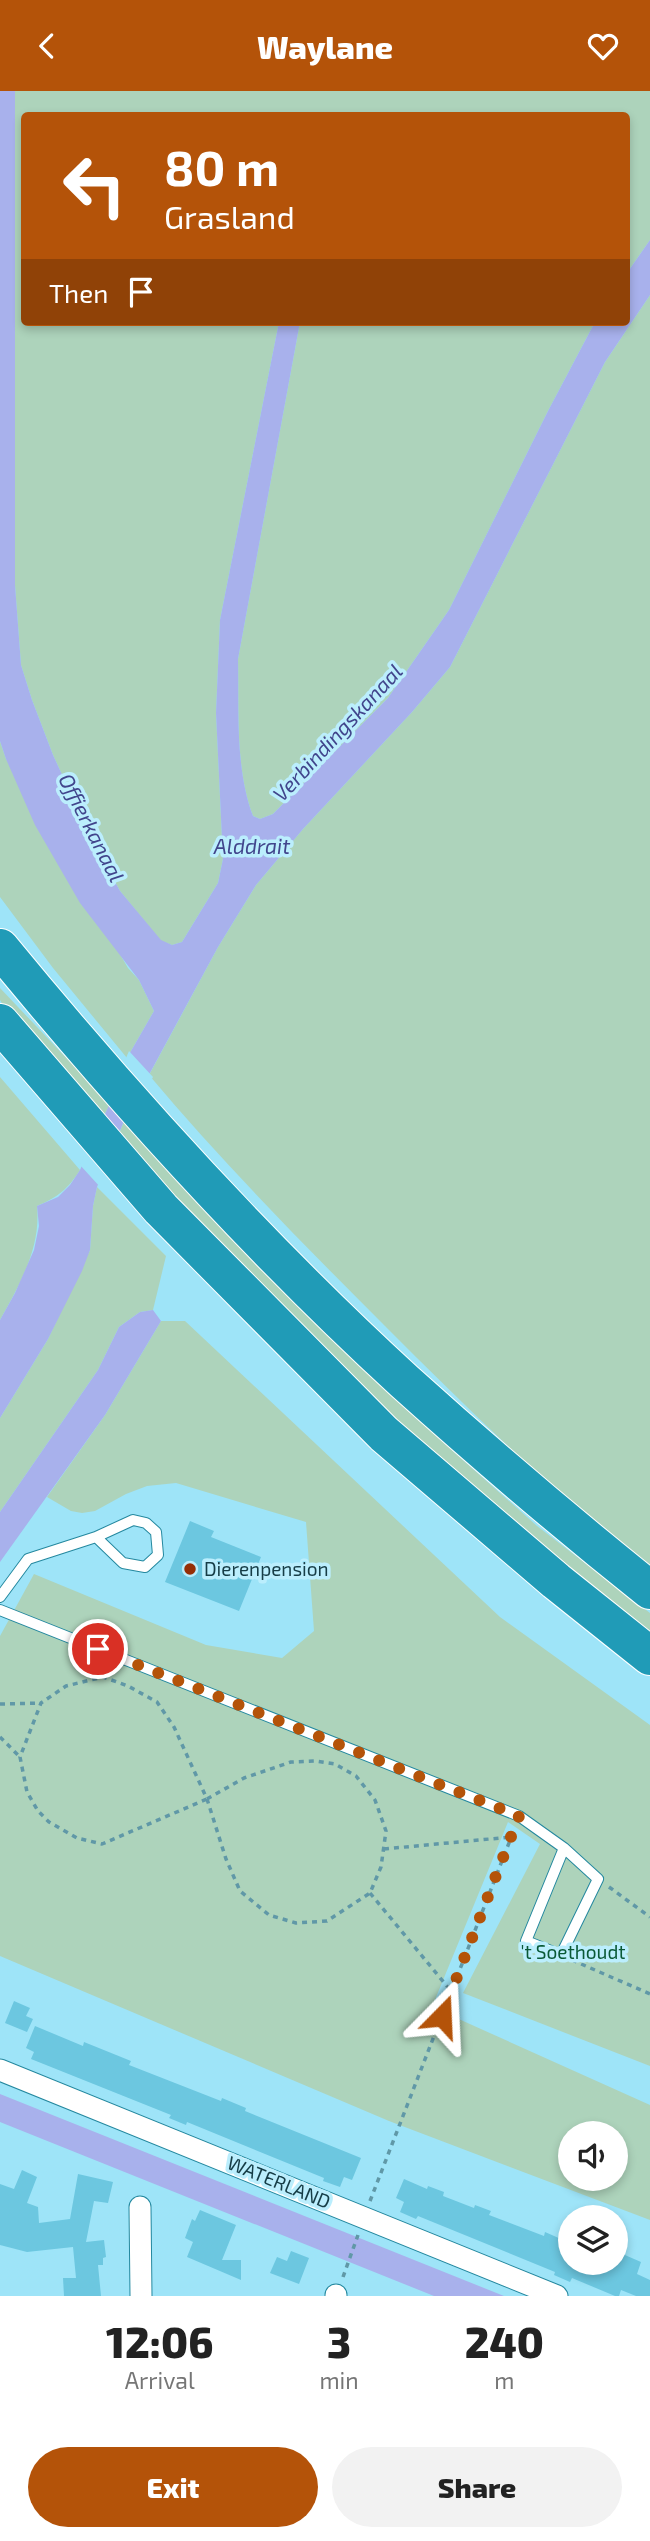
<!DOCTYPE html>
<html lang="en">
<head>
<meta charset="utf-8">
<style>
	body { margin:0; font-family:"Exo 2",sans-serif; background:#f2f2f2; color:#222; height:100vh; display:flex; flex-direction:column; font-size:26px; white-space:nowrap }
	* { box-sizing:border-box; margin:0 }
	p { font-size:23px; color:#767676 }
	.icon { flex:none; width:38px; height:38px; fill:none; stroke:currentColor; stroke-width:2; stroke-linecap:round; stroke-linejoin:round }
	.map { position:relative; height:2205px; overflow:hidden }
	.panel { display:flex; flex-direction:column; background:#fff; flex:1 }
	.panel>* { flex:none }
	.banner { position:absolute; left:21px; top:21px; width:609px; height:214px; border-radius:7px; box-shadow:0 4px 10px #0003; background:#b45309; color:#fff; overflow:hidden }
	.buttons { position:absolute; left:558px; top:2030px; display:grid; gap:14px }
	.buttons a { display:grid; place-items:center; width:70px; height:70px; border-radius:50%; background:#fff; box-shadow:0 4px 10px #0003; font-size:35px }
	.pin { position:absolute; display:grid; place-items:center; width:60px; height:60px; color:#fff; margin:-30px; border:4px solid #fff; border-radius:50%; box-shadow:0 2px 7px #0007 }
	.me { position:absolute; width:77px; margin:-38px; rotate:21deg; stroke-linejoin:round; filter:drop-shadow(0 0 5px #0008) }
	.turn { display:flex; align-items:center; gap:24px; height:147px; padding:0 28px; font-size:32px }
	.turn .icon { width:91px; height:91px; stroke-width:2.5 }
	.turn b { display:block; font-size:49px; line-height:60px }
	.then { display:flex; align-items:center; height:66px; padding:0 28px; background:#0003; gap:14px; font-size:26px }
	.eta { display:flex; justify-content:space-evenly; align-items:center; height:119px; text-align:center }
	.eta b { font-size:42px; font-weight:800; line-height:49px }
	.action { display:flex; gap:14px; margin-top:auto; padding:14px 28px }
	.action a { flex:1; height:80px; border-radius:42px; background:#b45309; color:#fff; font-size:28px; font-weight:800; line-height:80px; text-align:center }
	.action a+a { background:#f2f2f2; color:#222 }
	header { display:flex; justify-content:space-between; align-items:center; height:91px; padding:0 28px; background:#b45309; color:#fff; font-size:32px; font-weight:800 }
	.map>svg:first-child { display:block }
	.green { fill:#add3bb; fill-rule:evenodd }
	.water { fill:#a8b1ec }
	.pier { fill:#9ee4f8 }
	.building { fill:#6cc7e0 }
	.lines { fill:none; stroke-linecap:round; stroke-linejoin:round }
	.service-casing { stroke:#24889f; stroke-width:12 }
	.minor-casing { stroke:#24889f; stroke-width:23 }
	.motorway-casing { stroke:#fff; stroke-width:40 }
	.path { stroke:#6098a7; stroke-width:3.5; stroke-dasharray:5 5; stroke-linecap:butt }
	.service { stroke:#fff; stroke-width:10 }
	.minor { stroke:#fff; stroke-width:21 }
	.motorway { stroke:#209bb7; stroke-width:38 }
	.route { stroke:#b45309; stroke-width:12; stroke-dasharray:0 21.6 }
	.poi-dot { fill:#952f07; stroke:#bbeefd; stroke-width:2.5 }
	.labels { text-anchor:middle; stroke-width:7; stroke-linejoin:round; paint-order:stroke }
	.poi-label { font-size:19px; fill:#163d47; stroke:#bbeefd; text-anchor:start }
	.park-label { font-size:19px; fill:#095936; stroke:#bbeefd }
	.street-label { font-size:19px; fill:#163d47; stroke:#bbeefd }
	.water-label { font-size:21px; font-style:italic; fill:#41458c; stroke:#bbeefd }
</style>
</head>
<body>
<header><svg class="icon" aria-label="back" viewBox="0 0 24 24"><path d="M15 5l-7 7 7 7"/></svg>Waylane<svg class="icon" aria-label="heart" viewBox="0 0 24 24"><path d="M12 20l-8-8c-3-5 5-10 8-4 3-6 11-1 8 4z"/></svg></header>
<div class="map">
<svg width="650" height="2205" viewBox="0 0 650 2205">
	<rect width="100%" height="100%" fill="#9ee4f8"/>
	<!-- green -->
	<path class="green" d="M15,0H650V149L627,182L626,24H24V231H279L220,529L216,622L223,768L218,792L182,851L172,854L161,850L120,800L92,749L53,664L32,609L21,574L15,494Z
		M650,204V1478C555,1404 470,1320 385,1235C304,1154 223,1072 149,984L218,856L256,794L303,738L412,621L450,576L605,271Z
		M300,231H595L548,320L449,519L388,607L273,723L260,728L253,725C235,678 239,618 238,568Z
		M0,650L6,668L128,877L139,889L154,920L127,967L53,877L0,806Z
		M0,897L110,1013L98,1037L7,921L0,909Z
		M0,986L80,1079C68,1098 58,1106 37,1115C41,1157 20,1193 0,1229Z
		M124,1030L182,1094L407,1319L537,1435L650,1522V1551L519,1447L213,1158L119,1043Z
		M97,1096L166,1165L153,1219L140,1221L119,1236L98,1279L0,1421V1327L48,1248L90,1159L93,1115Z
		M161,1230H185L500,1526L650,1634V1975L463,1902L540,1753L508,1731L432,1916L650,2014V2129L389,2030L0,1865V1545L34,1483L206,1554L282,1567L314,1540L306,1431L176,1392L147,1395L126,1403L95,1420L82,1422L71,1420L47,1406L105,1324ZM570,2042H616V2088H570Z"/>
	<!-- water -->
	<path class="water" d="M0,0H15V494L21,574L32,609L53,664L92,749L120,800L161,849L172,854L182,851L218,792L223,768L216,622L220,529L279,231H300L238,568C239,618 235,678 253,725L260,728L273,723L388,607L449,519L548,320L595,231H626L627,182L650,149V204L605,271L450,576L412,621L303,738L256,794L218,856L124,1030L97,1096L93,1115L90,1159L82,1180L48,1248L0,1327V1229L15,1202L34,1159L39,1135L37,1115L58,1106L70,1094L80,1079L110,1012L127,967L154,920L139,889L80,812L35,734L6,668L0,650Z
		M153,1219L161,1230L105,1324L0,1471V1421L98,1279L119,1236L140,1221Z
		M0,2003L504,2205H434L0,2031Z"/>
	<!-- pier -->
	<path class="pier" d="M129,960L153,986L128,1031L108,1009Z
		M101,1025L121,1047L101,1097L80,1074Z"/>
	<!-- building -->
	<path class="building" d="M190,1430L214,1440L211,1446L261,1466L239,1520L165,1491Z
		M14,1910L30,1917L26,1925L33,1928L27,1941L5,1932Z
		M35,1935L83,1955L84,1951L131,1970L129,1974L221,2010L222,2007L246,2017L245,2020L361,2067L352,2089L344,2086L340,2096L323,2090L324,2087L187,2031L186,2034L169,2027L171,2024L31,1968L34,1961L26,1957Z
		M22,2079L37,2086L27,2112L38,2116L39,2132L70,2128L78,2083L113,2091L108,2112L94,2110L86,2151L104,2149L106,2166L103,2167V2174H98L101,2205H64L63,2187H76L73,2156L27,2161L0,2154V2093L14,2098Z
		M404,2088L427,2098L428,2095L444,2101L443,2105L474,2117L475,2114L491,2120L489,2124L544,2145L545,2141L570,2152V2172H616L618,2161L641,2171L637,2183L650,2189V2205H636L621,2199L619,2205H615L572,2187L570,2191L554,2184L555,2181L418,2125L416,2128L400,2121L404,2111L396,2107Z
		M200,2119L236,2134L222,2169H241V2189L187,2166L193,2151L185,2147L192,2128L195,2130Z
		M291,2160L309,2167L299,2193L270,2182L277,2166L287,2170Z"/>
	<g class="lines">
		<defs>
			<path id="service" d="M0,1506L28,1468L96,1446L133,1429L146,1432L156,1441L158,1464L145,1476L123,1472L96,1446
				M0,1519L519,1725L564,1757L526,1850L561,1864L598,1788L564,1757"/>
			<path id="minor" d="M0,1979L557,2205
				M140,2116L141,2205
				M336,2205V2204"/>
			<path id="motorway" d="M0,857C125,1009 259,1157 404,1290C484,1362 566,1432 650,1499
				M0,932L161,1118L384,1343L556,1490L650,1565"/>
		</defs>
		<!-- service casing -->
		<use href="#service" class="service-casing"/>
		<!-- minor casing -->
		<use href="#minor" class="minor-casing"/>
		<!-- motorway casing -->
		<use href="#motorway" class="motorway-casing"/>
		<!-- path -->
		<path class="path" d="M0,1613L41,1612
			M0,1646L20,1666
			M207,1708L244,1687L291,1671L315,1670L335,1673L356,1685L375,1709L386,1740L381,1776L370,1802L327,1830L296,1832L269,1824L240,1800L226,1768L207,1708L174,1636L157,1611L128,1595L103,1586L66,1595L41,1612L20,1666L27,1701L38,1720L49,1731L77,1747L102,1753L207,1708
			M384,1758L511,1746
			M609,1796L650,1826
			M370,1802L451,1900
			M572,1869L650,1903
			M370,2110L514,1739
			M343,2186L358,2144"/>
		<!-- service -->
		<use href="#service" class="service"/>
		<!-- minor -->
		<use href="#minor" class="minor"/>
		<!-- motorway -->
		<use href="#motorway" class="motorway"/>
	</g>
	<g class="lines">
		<!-- route -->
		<path class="route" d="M98,1558L519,1725L442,1925"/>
	</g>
	<!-- markers -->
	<circle class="poi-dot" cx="190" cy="1478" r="7"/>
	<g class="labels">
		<!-- poi labels -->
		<g class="poi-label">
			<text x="204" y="1485">Dierenpension</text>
		</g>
		<!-- park labels -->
		<g class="park-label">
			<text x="573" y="1868">'t Soethoudt</text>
		</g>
		<!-- street labels -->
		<g class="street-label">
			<text transform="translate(279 2091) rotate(22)" y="7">WATERLAND</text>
		</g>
		<!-- water labels -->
		<g class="water-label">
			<text transform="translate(338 642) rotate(-47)" y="7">Verbindingskanaal</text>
			<text transform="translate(91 737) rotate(63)" y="7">Offierkanaal</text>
			<text x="252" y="763">Alddrait</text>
		</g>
	</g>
</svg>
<div class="buttons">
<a><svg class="icon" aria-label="sound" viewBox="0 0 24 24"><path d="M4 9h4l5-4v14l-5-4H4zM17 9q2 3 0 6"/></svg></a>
<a><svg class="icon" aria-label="layers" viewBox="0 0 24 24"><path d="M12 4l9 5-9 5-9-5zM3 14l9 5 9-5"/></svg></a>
</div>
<div class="pin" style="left:98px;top:1558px;background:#d93025"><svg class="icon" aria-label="arrive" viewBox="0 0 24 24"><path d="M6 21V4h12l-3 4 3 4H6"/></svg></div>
<svg class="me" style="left:442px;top:1925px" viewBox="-20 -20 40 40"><path d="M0-17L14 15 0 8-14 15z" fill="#b45309" stroke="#fff" stroke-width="4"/></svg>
<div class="banner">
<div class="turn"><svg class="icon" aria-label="left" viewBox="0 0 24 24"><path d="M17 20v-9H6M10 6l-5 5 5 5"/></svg><div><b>80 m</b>Grasland</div></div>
<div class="then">Then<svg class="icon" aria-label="arrive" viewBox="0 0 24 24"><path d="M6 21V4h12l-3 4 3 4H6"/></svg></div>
</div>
</div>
<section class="panel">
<div class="eta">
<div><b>12:06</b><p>Arrival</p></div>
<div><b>3</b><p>min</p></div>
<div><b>240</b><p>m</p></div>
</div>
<div class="action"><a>Exit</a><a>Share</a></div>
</section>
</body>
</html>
